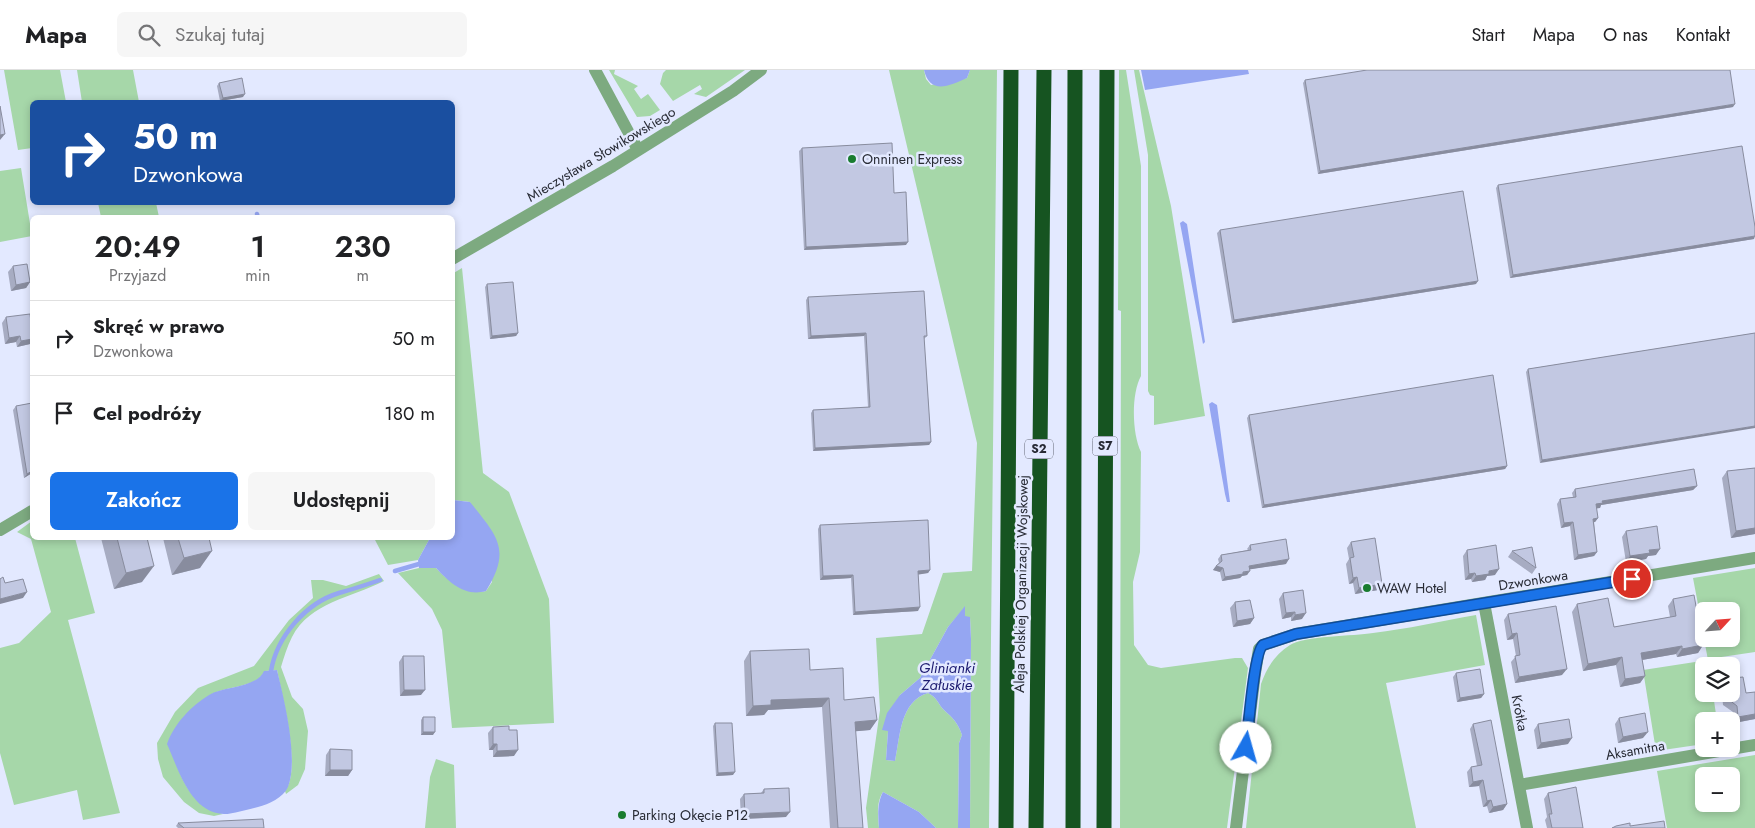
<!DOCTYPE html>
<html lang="pl">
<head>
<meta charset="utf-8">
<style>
	body { margin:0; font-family:Jost,sans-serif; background:#f6f6f6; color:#202124; height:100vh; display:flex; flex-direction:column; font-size:19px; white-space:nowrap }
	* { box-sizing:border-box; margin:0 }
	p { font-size:16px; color:#757577 }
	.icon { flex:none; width:28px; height:28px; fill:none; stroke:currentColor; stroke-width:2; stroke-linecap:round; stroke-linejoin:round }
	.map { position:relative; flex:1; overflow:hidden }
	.side { position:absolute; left:30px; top:145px; width:425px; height:325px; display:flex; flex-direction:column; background:#fff; border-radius:8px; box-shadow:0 2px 8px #0003 }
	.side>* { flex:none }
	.banner { position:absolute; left:30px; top:30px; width:425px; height:105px; border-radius:8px; box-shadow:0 2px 8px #0003; background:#1a4fa0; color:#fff; overflow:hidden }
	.needle { width:32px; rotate:64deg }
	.controls { position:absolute; left:1695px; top:532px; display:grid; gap:10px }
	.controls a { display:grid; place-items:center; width:45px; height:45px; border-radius:8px; background:#fff; box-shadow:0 2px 8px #0003; font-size:25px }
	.pin { position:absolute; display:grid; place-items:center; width:42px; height:42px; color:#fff; margin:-21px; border:2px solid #fff; border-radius:50%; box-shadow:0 1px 5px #0007 }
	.me { position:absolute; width:55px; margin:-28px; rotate:7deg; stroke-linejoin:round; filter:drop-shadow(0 0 4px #0008) }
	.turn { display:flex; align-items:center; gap:18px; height:105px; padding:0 20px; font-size:22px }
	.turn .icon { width:65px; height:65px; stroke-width:2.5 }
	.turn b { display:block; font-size:35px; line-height:42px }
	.eta { display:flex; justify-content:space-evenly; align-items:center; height:85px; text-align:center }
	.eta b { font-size:30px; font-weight:600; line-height:35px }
	.primary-button { display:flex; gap:10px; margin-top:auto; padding:10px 20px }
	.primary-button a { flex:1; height:58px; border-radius:8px; background:#1a73e8; color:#fff; font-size:20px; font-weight:600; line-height:58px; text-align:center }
	.primary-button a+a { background:#f6f6f6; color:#202124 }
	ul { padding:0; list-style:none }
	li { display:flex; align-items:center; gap:15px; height:75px; padding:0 20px; border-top:1px solid #e0e0e0 }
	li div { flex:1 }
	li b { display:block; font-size:19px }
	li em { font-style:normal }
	header { display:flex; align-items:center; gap:30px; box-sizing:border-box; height:70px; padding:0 25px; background:#fff; border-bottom:1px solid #e0e0e0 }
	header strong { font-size:24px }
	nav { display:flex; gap:28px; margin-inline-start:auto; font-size:18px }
	.search { width:350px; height:45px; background:#f6f6f6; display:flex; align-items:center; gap:12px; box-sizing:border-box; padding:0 18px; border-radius:8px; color:#757577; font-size:19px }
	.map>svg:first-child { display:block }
	.green { fill:#a6d7a9; fill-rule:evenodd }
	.water { fill:#95a6f2 }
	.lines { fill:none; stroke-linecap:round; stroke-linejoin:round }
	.stream { stroke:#95a6f2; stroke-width:4.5 }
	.street { stroke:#7daa80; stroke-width:12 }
	.highway { stroke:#165421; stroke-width:15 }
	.wall { fill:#a7acc2 }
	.shaded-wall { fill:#888c9e }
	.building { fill:#c2c8e2; stroke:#888c9e }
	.route-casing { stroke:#114b97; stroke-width:12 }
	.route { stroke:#1a73e8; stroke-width:9 }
	.poi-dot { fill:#197c2f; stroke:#e3e9ff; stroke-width:2 }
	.labels { text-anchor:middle; stroke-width:5; stroke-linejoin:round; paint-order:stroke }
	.shield { fill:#e3e9ff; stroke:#606472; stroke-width:1 }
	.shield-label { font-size:12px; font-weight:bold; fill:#282b35 }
	.street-label { font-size:14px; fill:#282b35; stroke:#e3e9ff }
	.poi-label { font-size:14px; fill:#282b35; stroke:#e3e9ff; text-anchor:start }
	.water-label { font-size:15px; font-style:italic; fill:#1c1a70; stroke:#e3e9ff }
</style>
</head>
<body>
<header>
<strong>Mapa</strong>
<div class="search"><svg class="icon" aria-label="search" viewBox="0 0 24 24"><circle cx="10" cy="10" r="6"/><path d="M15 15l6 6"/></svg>Szukaj tutaj</div>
<nav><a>Start</a><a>Mapa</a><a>O nas</a><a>Kontakt</a></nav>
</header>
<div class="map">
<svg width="1755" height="758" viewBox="0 0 1755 758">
	<rect width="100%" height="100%" fill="#e3e9ff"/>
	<!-- green -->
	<path class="green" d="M4,0H60L66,32H32V78L18,80Z
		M77,0H133L139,32H82Z
		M609,0H615L614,4L638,16L634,19L641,29L648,24L660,40L650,46L637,47Z
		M666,0H745L706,27L694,24L702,19L700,15L673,31L660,14L663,3Z
		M889,0H924L926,9L931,15L967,8L970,0H997L989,758H970L971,569L970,547H964L965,537L948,557L920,608L900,625L888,661L886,690L895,691C900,667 900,631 928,623C937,627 938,634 944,640C953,648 958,653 962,665L959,673L958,758H936L919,742L883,722C876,733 878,746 879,758H868L866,738L880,640L876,568L922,564L943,503L972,501L977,373Z
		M1119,0H1126L1141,96V306C1131,324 1132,364 1141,382L1140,482L1133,512L1134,575L1148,595L1161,598L1235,588H1242L1248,598L1227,758H1120L1121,241L1118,240Z
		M1134,0H1139L1171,136L1205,346L1154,355V326L1150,325L1148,321V85Z
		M21,98L32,166L0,172V101Z
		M98,133H156L159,147H101Z
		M462,198L483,403L509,422L549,529L554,653L452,658L442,560L432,539L398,503L419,498H436C448,511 468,526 486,521L492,512L470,432L453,430L452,204Z
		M32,451V468H75L95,543L68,550L120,743L83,750L77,720L14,735L0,683V578L19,573L51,542L31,469L17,462Z
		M374,468H430L418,490L388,495Z
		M1755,498V582L1708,589L1709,596H1704V624H1713L1717,651H1704V674L1656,681L1643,600L1708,590L1704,569H1731V541H1704V566L1693,508Z
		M379,504L384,511C351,528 310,532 292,567C287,577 284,587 281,597L292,627L303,639L308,661L305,699L298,715L286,724L285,721C302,700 282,626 277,600L265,601C257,618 227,616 212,624C201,629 177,663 168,674C182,706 186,733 223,744L214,746L199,743L184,732L163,707L158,689L157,673L175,642L198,618L254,596L289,550L313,528L311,510H323L346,516Z
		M1476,545L1485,595L1386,613L1416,758H1246L1261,614C1266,599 1275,584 1290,575C1304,566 1354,566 1373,563C1407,559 1442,551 1476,545Z
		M1755,685V758H1667L1657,701ZM1704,706H1731V734H1704Z
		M436,689L454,695L456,758H425L430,707Z"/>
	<!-- water -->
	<path class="water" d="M924,0H970L967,8C949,16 930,25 924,0Z
		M1141,0H1248L1249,4L1145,20Z
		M1183,151L1187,154L1205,272L1203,274L1180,153Z
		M1212,332L1217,335L1230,432H1227L1225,424L1211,346L1209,334Z
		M453,430L470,432C497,466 512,479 486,521C465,527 450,513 436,498H419L418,490L430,468H452Z
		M965,536V546L970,547L971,569L970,758H958L959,673L962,665C958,653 953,648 944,640C938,634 937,627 928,623C900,631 900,667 895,691L886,690L888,661L882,660L887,643L900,625L920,608L948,557Z
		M277,600C284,629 299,689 288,717C283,728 269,734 258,737C248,739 234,744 224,744C190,743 178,698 167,674C174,654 191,636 209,625C224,616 257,618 264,601Z
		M883,722L919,742L936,758H879C878,746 877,733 883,722Z"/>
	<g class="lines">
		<!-- stream -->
		<path class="stream" d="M257,144L258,148
			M395,501L419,494
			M271,601C277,566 306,533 339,523C353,519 366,515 380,510"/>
		<!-- street -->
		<path class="street" d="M595,0L638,80
			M452,189L613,96L733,21L761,0
			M0,460L32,441
			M1484,533L1527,758
			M1519,715L1755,675
			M1236,758L1255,603L1259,579L1263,575L1296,564L1755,488"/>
		<!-- highway -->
		<path class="highway" d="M1006,758L1011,0
			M1036,758L1044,0
			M1073,758L1075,0
			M1104,758L1107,0"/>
	</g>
	<!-- wall -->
	<path class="wall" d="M1305,10L1733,37L1318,104L1303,13Z
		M219,13L243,27L220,31L217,16Z
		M802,78L894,123L906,175L804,180L799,81Z
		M1498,115L1754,169L1510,208L1496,118Z
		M1220,160L1476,214L1232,253L1217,163Z
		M13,196L30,212L26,218L11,221L8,202Z
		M487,214L518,263L516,266L490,269L485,217Z
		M808,227L927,266L924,269L931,372L929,375L813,381L811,343L813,340L868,337L864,266L808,269L806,230Z
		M6,247L30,274L17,277L16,272L5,274L2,253Z
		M1755,263L1540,393L1526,302L1528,299Z
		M32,333V403L24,408L13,340L16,336Z
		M1249,345L1507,396L1505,399L1262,438L1247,348Z
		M1755,398V464L1731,468L1722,408L1727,401Z
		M1697,416L1693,420L1601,435L1600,438H1596L1598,448L1595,452H1594L1597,482L1594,486L1574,490L1570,456L1561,458L1557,434L1560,429L1573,427L1572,423L1575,419Z
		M820,455L930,500L928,503L918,504V541L853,545L851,508L820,510L818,459Z
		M1626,461L1656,485L1648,486L1646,489L1626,492L1622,467Z
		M101,468H147L142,512L114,519Z
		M163,468H209L200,498L172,505Z
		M1351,472L1382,514L1378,520L1355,524L1353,513L1349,514L1346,494L1349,489L1347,478Z
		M1250,475L1286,494L1250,499L1247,505L1242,506L1240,508L1222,511L1220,502L1213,500L1216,496L1219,493L1218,489L1221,485L1248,480L1247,479Z
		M1467,480L1495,505L1487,506L1485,510L1472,512L1471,509L1465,510L1463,486Z
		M1512,481L1536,498L1532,504L1508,487Z
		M1283,523L1302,549L1291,551V547L1282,549L1279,529Z
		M1673,529L1703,575L1698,583L1677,587L1676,584L1642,590L1645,606L1640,613L1620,617L1616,595L1583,601L1572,542L1577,534L1614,557L1670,547L1668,536Z
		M1235,532L1254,548L1250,554L1233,557L1230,538Z
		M1508,544L1562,605L1515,613L1511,592L1516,586L1513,569L1507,570L1504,550Z
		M750,581L810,600L844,630L877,650L870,660L855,661L863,758H830L822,637L768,640L764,645L746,646L744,591Z
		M403,586L421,625L400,626L399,592Z
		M1456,603L1484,624L1481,628L1457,632L1453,607Z
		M1755,622V649L1734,653L1733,642L1723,635L1722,624L1746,623Z
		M423,647L433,665H421V650Z
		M1619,648L1643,668L1618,673L1615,654Z
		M715,653L733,705L716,706L713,656Z
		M1473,654L1507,734L1503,740L1489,743L1487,736L1483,737L1479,716L1469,717L1467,702L1471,697L1477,696L1470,659Z
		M1538,654L1568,674L1537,679L1534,660Z
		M493,657L514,686L493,687V680H489L488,663Z
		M330,679L352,700L348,706H325L326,685Z
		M764,719L786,747L741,749L740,729L744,724L761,723Z
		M1548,723L1583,758H1547L1545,750L1547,747L1544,729Z
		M178,753L264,758H178L176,756Z"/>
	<!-- shaded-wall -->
	<path class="shaded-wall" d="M245,24L243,27L220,31L223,28Z
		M1735,34L1733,37L1318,104L1320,101Z
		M5,64L0,70V65Z
		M1755,166L1754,169L1510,208L1513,205Z
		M908,172L906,175L804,180L806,177Z
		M1478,211L1476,214L1232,253L1234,250Z
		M30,212L26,218L11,221L16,215Z
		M518,263L516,266L490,269L492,266Z
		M866,263L864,266L808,269L811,266Z
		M20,266L16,272L5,274L9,268Z
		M32,269V270L30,274L17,277L21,271Z
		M1755,356V358L1540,393L1542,390Z
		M931,372L929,375L813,381L815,378Z
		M1507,396L1505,399L1262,438L1264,435Z
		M32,401V403L24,408L27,404Z
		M1697,416L1693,420L1601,435L1600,438L1593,439L1596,434L1602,431Z
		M1598,448L1595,452L1590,453L1593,449Z
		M1573,452L1570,456L1561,458L1564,453Z
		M1755,458V464L1731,468L1736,461Z
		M1660,479L1656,485L1648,486L1646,489L1626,492L1630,486L1649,480Z
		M212,481L200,498L172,505L184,488Z
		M1597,482L1594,486L1574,490L1578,485Z
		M1289,489L1286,494L1246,500L1249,496Z
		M154,496L142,512L114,519L126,503Z
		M1216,496L1223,498L1220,502L1213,500Z
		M1499,499L1495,505L1487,506L1485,510L1472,512L1476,506L1489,501Z
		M930,500L928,503L916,505L918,501Z
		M1250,501L1247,505L1242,506L1240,508L1222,511L1225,507Z
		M1475,503L1471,509L1465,510L1469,504Z
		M853,505L851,508L820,510L823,506Z
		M1357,507L1353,513L1349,514L1353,508Z
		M1382,514L1378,520L1355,524L1359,518Z
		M27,522L23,528L0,534V529Z
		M920,537L918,541L853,545L855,542Z
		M1295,542L1291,547L1282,549L1286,543Z
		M1306,543L1302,549L1291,551L1295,545Z
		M1254,548L1250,554L1233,557L1237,551Z
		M1517,563L1513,569L1507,570L1512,564Z
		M1703,575L1698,583L1677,587L1682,579Z
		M1682,576L1676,584L1636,591L1641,583Z
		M1622,587L1616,595L1583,601L1588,594Z
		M1567,599L1562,605L1515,613L1519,607Z
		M1645,606L1640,613L1620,617L1625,609Z
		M404,620H425L421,625L400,626Z
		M1484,624L1481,628L1457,632L1460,628Z
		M829,628L822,637L768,640L764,645L746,646L753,636L771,630Z
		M1755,644V649L1734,653L1738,647Z
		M877,650L870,660L848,662L855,652Z
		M423,662H435L433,665H421Z
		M1648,662L1643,668L1618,673L1623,667Z
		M1572,668L1568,674L1537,679L1541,673Z
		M493,674H497L493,680H489Z
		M518,680L514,686L493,687L497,681Z
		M330,700H352L348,706H325Z
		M735,702L733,705L716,706L718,703Z
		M1483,710L1479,716L1469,717L1473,712Z
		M1491,730L1487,736L1483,737L1487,731Z
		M1507,734L1503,740L1489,743L1493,737Z
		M790,742L786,747L741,749L745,744Z"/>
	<!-- building -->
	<path class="building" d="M1367,0H1730L1735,34L1320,101L1305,10Z
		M242,8L245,24L223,28L219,13Z
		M0,36L5,64L0,65Z
		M892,73L894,123L906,122L908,172L806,177L802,78Z
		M1742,76L1755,157V166L1513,205L1498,115Z
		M1463,121L1478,211L1234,250L1220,160Z
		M27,194L30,212L16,215L13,196Z
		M513,212L518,263L492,266L487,214Z
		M924,221L927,266H924L931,372L815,378L813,340L870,337L866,263L811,266L808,227Z
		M30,244L32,260V269L21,271L20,266L9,268L6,247Z
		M1755,263V356L1542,390L1528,299Z
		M1493,305L1507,396L1264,435L1249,345Z
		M32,333V401L27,404L16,336Z
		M1755,398V458L1736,461L1727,401Z
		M1694,399L1697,416L1602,431L1603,433L1596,434L1598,448L1593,449L1597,482L1578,485L1573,452L1564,453L1560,429L1576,427L1575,419Z
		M928,450L930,500L918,501L920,537L855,542L853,505L823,506L820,455Z
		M1657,456L1660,479L1649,480L1650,483L1630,486L1626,461Z
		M117,468H147L154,496L126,503Z
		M178,468H209L212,481L184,488Z
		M1375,468L1382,514L1359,518L1357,507L1353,508L1350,488L1354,487L1351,472Z
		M1286,469L1289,489L1249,496L1250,501L1243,502V504L1225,507L1223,498L1216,496L1222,491L1221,485L1251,480L1250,475Z
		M1496,475L1499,499L1489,501V504L1476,506L1475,503L1469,504L1467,480Z
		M1532,477L1536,498L1512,481Z
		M3,507L5,513L23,509L27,522L0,529V509Z
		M1303,520L1306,543L1295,545V542L1286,543L1283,523Z
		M1694,525L1703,575L1682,579V576L1641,583L1645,606L1625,609L1622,587L1588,594L1577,534L1608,528L1614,557L1676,546L1673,529Z
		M1250,530L1254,548L1237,551L1235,532Z
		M1556,536L1567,599L1519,607L1515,586L1520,585L1517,563L1512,564L1508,544Z
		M809,579L810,600L843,598L844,630L874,627L877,650L855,652L863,758H838L829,628L771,630V635L753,636L750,581Z
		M403,586H424L425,620H404Z
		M1480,599L1484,624L1460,628L1456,603Z
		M1743,607L1746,623L1755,622V644L1738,647L1737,636L1728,629L1727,624H1731V611L1733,608Z
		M1645,643L1648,662L1623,667L1619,648Z
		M423,647H435V662H423Z
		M1569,649L1572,668L1541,673L1538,654Z
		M1491,650L1507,734L1493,737L1491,730L1487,731L1483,710L1473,712L1471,697L1482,695L1473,654Z
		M715,653H732L735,702L718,703Z
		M509,656V660H517L518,680L497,681V674H493V657Z
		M330,679L352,680V700H330Z
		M1576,717L1583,758H1552L1549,744H1552L1548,723Z
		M789,718L790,742L745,744L744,724L764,723V719Z
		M263,749L264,758H184L178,753Z
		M1664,751L1665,758H1612L1616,756L1630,753V756Z"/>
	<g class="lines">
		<defs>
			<path id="route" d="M1246,678C1248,662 1254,582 1263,575L1296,564L1632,509"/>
		</defs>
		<!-- route casing -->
		<use href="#route" class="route-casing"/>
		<!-- route -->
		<use href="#route" class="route"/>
	</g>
	<!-- markers -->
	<g class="poi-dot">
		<circle cx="852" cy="89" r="5"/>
		<circle cx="1367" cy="518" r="5"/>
		<circle cx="622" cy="745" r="5"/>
	</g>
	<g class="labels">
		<!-- shield labels -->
		<g class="shield">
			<rect x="1092.5" y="366.5" width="25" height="19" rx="4"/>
			<rect x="1025" y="369.5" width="28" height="19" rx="4"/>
		</g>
		<g class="shield-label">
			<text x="1105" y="380">S7</text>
			<text x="1039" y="383">S2</text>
		</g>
		<!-- street labels -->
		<g class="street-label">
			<text transform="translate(601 84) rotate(-31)" y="5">Mieczysława Słowikowskiego</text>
			<text transform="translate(1533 510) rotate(-9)" y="5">Dzwonkowa</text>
			<text transform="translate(1021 514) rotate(-89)" y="5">Aleja Polskiej Organizacji Wojskowej</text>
			<text transform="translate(1520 643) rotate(79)" y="5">Krótka</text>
			<text transform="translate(1635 680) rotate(-10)" y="5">Aksamitna</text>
		</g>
		<!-- poi labels -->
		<g class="poi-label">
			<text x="862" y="94">Onninen Express</text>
			<text x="1377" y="523">WAW Hotel</text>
			<text x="632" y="750">Parking Okęcie P12</text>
		</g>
		<!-- water labels -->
		<g class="water-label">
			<text x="947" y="603">Glinianki<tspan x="947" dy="17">Załuskie</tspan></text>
		</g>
	</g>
</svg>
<div class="controls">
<a><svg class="needle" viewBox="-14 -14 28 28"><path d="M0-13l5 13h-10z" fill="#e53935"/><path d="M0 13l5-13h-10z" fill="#757577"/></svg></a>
<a><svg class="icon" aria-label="layers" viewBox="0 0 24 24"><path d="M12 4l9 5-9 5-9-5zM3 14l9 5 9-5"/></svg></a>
<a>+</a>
<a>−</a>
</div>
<div class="pin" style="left:1632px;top:509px;background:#d93025"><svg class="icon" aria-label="arrive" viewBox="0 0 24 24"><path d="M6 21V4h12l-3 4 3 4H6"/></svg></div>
<svg class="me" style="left:1246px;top:678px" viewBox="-20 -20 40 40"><circle r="19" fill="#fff"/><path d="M0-13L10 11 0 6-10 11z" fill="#1a73e8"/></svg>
<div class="banner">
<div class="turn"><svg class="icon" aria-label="right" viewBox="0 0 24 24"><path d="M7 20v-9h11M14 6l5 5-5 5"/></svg><div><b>50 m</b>Dzwonkowa</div></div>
</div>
<section class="side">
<div class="eta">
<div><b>20:49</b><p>Przyjazd</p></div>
<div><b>1</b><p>min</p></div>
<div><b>230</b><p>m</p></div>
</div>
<ul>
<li><svg class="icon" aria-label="right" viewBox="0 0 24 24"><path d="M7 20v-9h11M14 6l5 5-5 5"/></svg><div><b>Skręć w prawo</b><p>Dzwonkowa</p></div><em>50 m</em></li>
<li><svg class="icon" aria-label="arrive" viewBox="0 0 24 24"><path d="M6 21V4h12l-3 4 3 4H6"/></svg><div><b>Cel podróży</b></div><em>180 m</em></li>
</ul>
<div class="primary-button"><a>Zakończ</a><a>Udostępnij</a></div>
</section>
</div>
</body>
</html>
